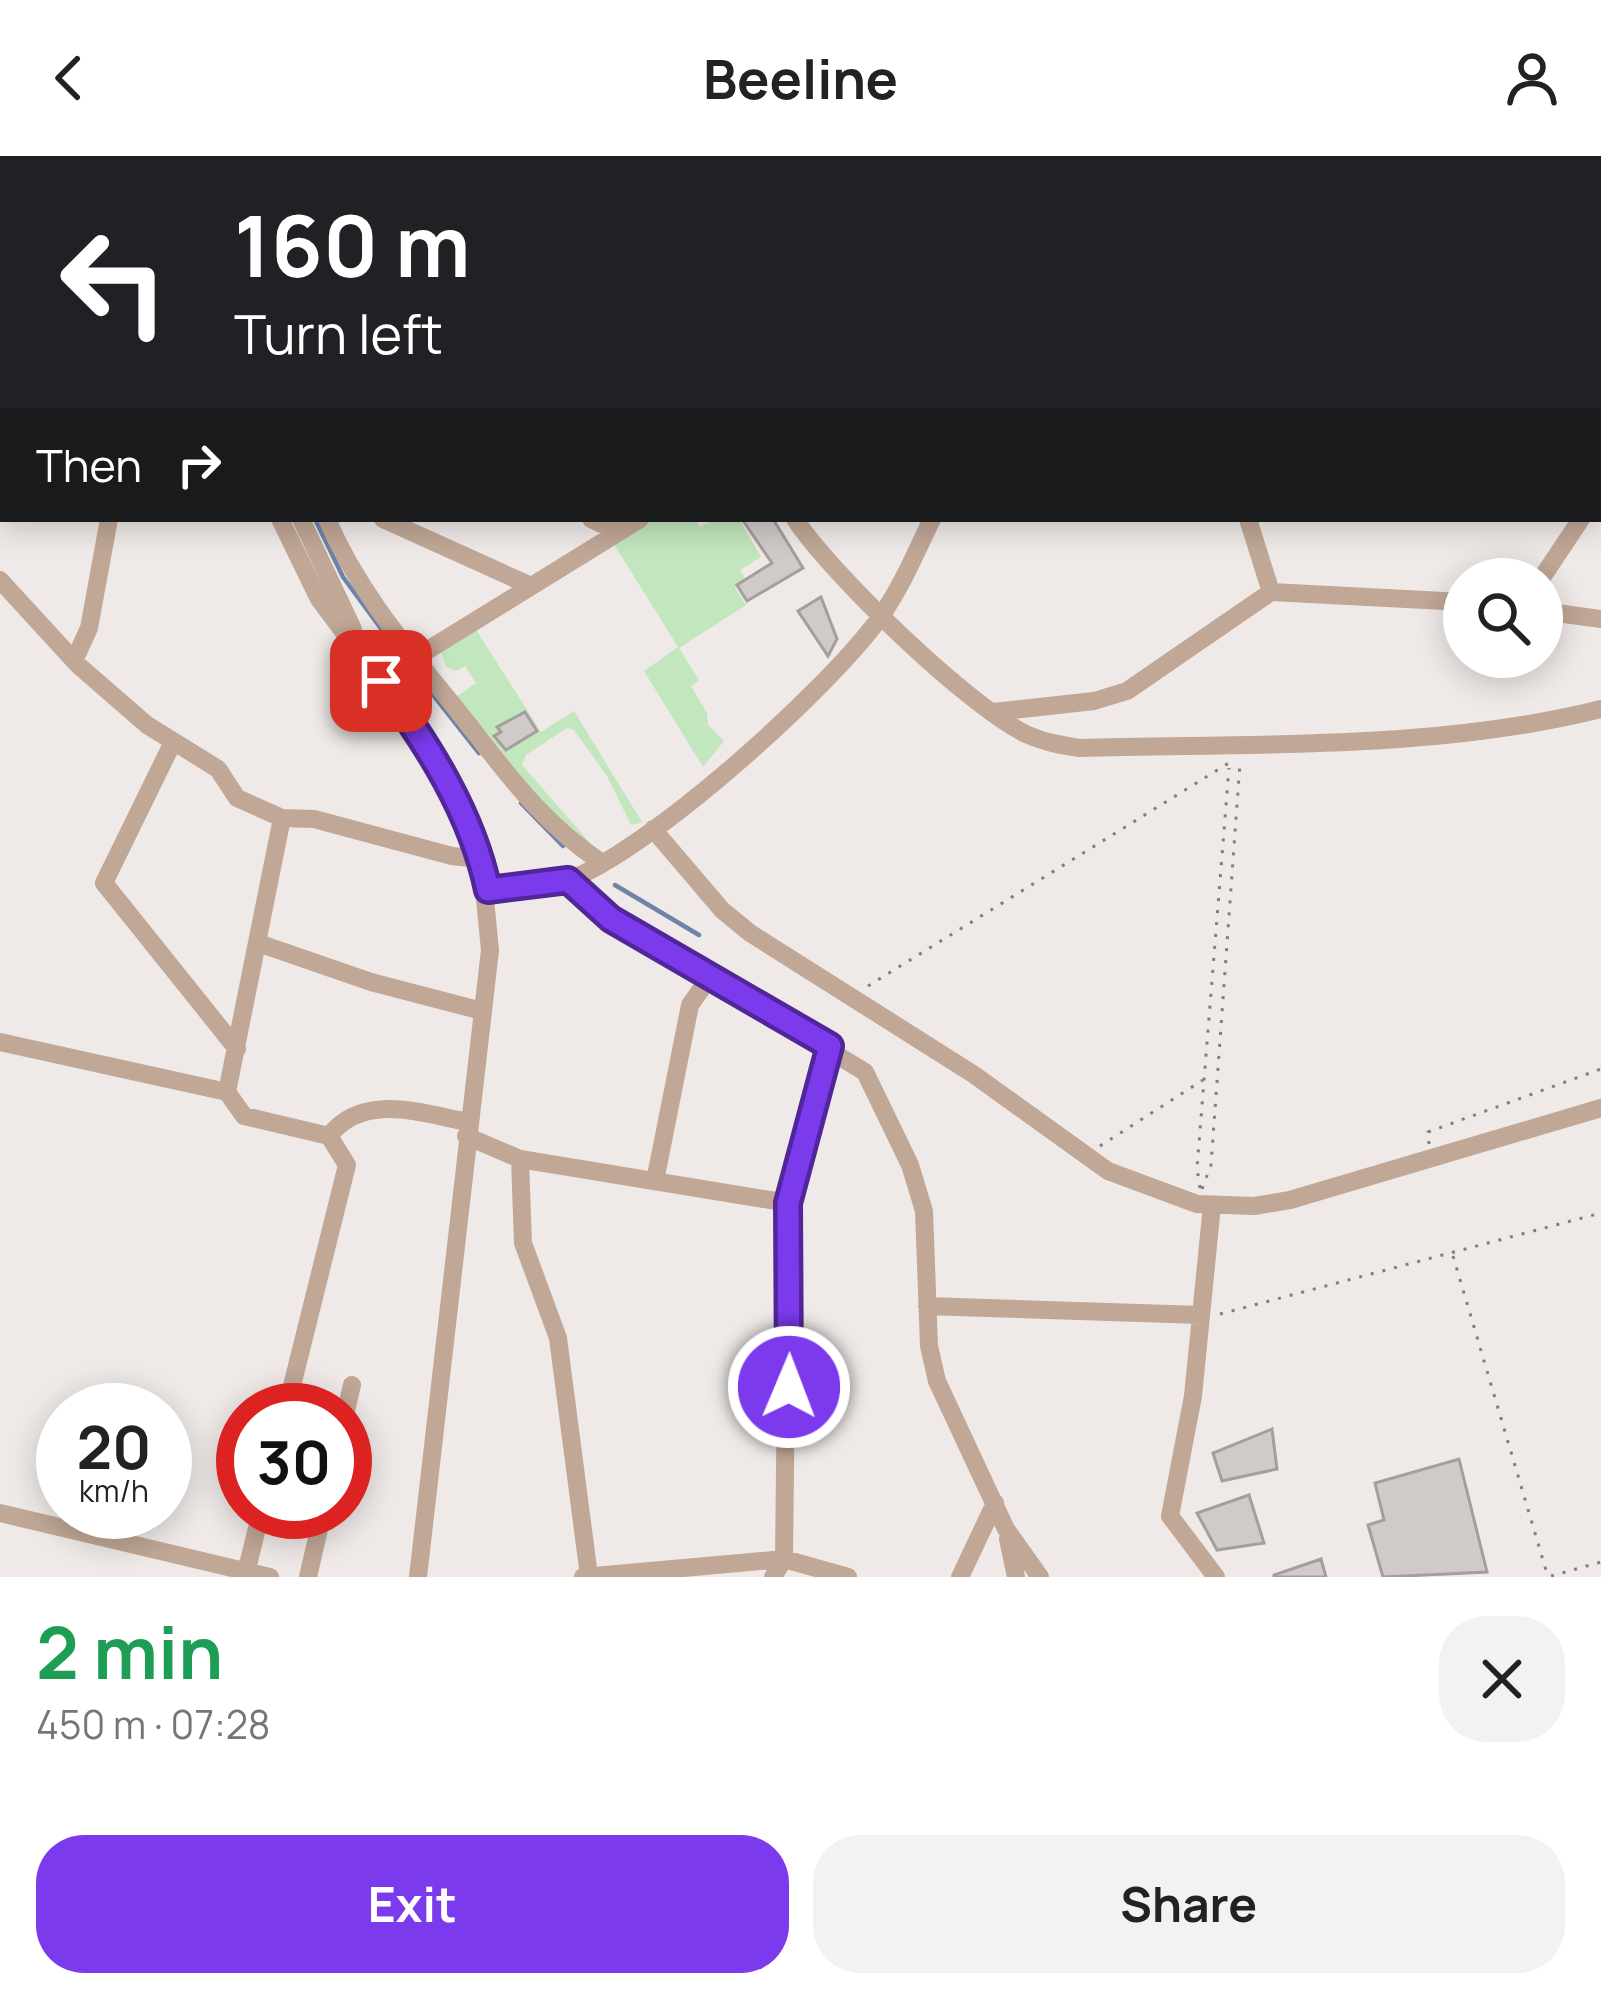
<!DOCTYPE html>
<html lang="en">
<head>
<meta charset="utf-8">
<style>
	body { margin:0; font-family:Manrope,sans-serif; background:#f2f2f2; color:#222; height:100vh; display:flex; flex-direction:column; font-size:45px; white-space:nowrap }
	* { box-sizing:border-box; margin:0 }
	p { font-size:39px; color:#767676 }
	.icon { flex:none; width:66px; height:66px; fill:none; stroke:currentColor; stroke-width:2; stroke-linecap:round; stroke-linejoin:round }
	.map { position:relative; height:1421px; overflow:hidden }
	.drawer { display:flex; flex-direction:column; background:#fff; flex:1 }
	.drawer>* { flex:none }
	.guide { position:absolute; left:0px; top:0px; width:1602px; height:366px; box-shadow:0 6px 30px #0003; background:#202124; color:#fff; overflow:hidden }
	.controls { position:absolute; left:1443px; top:402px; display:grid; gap:24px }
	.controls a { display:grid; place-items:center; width:120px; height:120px; border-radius:50%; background:#fff; box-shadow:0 6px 30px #0003; font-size:60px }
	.speed { position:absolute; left:36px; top:1227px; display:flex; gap:24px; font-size:60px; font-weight:700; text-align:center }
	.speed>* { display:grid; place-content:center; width:156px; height:156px; border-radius:50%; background:#fff; box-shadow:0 6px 30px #0003; line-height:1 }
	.speed small { font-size:30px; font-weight:400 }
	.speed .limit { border:18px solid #d22; background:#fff; color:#111 }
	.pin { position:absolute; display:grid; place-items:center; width:102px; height:102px; color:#fff; margin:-51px; border-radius:24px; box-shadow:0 6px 18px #0006 }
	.me { position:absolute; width:132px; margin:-66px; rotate:1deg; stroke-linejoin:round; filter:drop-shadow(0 0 9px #0008) }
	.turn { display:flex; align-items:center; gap:42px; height:252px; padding:0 36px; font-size:54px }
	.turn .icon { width:156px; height:156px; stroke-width:2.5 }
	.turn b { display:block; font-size:84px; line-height:102px }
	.then { display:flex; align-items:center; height:114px; padding:0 36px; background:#0003; gap:24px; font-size:45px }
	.round { display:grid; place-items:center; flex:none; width:126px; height:126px; border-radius:48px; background:#f2f2f2 }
	.overview { display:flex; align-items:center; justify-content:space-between; height:204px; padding:0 36px }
	h1 { font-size:72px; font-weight:700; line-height:90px; color:#1e9e55 }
	.button { display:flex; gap:24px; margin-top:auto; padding:24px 36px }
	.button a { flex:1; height:138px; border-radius:48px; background:#7c3aed; color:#fff; font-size:48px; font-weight:700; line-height:138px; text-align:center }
	.button a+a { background:#f2f2f2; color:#222 }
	header { display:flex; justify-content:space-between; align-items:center; height:156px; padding:0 36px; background:#fff; font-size:54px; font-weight:700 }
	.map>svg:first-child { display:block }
	.green { fill:#c2e6be }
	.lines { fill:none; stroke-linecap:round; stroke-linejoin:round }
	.stream { stroke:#6e83a8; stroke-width:4.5 }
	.building { fill:#d0cbc9; stroke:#a49f9d; stroke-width:3 }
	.path { stroke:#817e7c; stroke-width:3; stroke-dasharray:3 9; stroke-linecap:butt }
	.minor { stroke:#c0a796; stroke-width:18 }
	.route-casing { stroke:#51269a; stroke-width:30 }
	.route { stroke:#7c3aed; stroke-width:21 }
</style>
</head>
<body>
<header><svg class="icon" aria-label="back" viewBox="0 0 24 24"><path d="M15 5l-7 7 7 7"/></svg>Beeline<svg class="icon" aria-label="person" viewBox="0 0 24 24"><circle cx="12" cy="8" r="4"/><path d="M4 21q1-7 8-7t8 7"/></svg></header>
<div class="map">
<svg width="1601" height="1421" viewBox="0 0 1601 1421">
	<rect width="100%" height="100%" fill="#efeae7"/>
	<!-- green -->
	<path class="green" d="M648,363H695L700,371L716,363H739L761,401L740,414L746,424L735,431L746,449L679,492L699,524L691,530L707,557L708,569L724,585L703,611L644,515L678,491L612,385Z
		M473,469L541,576L574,555L642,666L631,669L607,620L574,574L567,572L526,599L522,609L599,697L575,684L453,543L476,527L465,510L456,515L446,511L440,492Z"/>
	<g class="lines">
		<!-- stream -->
		<path class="stream" d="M303,3V0
			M315,363L343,421L393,489
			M419,521L479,597
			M521,647L563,690
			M615,729L699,779"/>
	</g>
	<!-- building -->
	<path class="building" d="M742,363H773L803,412L747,445L737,429L772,407Z
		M821,441L837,483L828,500L798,455Z
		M525,556L537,575L506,594L494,580L501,576L497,571Z
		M1272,1273L1277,1313L1222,1325L1213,1297Z
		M1459,1303L1487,1416L1383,1421L1368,1369L1384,1364L1375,1327Z
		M1249,1339L1264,1387L1217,1394L1197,1357Z
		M1321,1403L1326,1421H1274V1419Z"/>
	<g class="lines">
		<!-- path -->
		<path class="path" d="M868,830L1232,605
			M1429,988L1428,976L1601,913
			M1100,990L1203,924
			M1200,1032L1197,1012L1229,612
			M1202,1033L1211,1009L1240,607
			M1453,1100L1548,1421
			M1220,1158L1601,1057
			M1551,1420L1601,1406"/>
		<!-- minor -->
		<path class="minor" d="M103,0L105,3
			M229,0L250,3
			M285,0V3
			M313,0V3
			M418,0L424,3
			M613,0L620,3
			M695,0L696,3
			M1172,0L1173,3
			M264,3V0
			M486,3L488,0
			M886,3L888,0
			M1091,3L1093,0
			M0,204L3,197
			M1599,274H1601
			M0,306L3,307
			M1599,336L1601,334
			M280,363L319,443L429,590L481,703L490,794L418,1421
			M301,363L353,473
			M327,363C358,436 408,493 457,554C504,613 538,664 602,707
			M383,363L531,430
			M591,363L618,376
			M795,363C831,418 968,550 1026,578C1043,586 1061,589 1079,592C1251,587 1433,595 1601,553
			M1248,363L1271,436
			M1541,423L1581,363
			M0,424L78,509L147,569L218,613L237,642L282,662L314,663L452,700L481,703
			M1542,455L1601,463
			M415,502L640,363
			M74,505L89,472L109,363
			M994,556L1094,545L1127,535L1271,436L1464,446
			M173,586L104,727L237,893
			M653,673L722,754L750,777L973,918L1108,1015L1197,1048L1254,1050L1290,1044L1601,952
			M568,724L611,763L865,916L910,1009L924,1055L929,1190L937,1225L1006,1373L1040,1421
			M488,734C514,734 544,734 569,724C650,694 830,532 881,460C902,430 916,396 932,363
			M261,788L371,826L482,855
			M0,886L227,936L244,960L329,980L347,1009L286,1254
			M227,936L282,662
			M329,980C363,936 420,957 468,966
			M466,980L520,1003L788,1047
			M520,1003L523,1087L558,1182L589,1420
			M655,1025L690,849L711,819
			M1212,1049L1193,1240L1170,1360L1216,1421
			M927,1150L1201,1159
			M345,1259L352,1229
			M0,1357L270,1421
			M1008,1383L1016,1421
			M245,1421L261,1356
			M308,1421L323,1356
			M583,1421L784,1403L848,1421
			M773,1421L784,1403L788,1047L830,890
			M960,1421L995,1347"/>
	</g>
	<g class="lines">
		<defs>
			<path id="route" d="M381,525C427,587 472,657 488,734L568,724L611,763L830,890L788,1047L789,1231"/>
		</defs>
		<!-- route casing -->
		<use href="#route" class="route-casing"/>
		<!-- route -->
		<use href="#route" class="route"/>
	</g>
</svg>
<div class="controls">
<a><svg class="icon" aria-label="search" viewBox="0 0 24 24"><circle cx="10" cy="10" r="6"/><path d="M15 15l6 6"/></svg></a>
</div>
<div class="speed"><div>20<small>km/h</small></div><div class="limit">30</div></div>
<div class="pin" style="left:381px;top:525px;background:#d93025"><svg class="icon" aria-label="arrive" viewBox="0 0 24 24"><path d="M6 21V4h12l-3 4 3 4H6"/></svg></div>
<svg class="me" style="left:789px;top:1231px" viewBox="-20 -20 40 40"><circle r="17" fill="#7c3aed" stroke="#fff" stroke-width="3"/><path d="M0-11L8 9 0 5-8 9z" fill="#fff"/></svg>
<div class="guide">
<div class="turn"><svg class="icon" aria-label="left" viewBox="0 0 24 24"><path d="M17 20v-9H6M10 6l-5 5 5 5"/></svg><div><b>160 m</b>Turn left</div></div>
<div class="then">Then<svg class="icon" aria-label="right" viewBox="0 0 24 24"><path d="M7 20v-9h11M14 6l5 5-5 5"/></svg></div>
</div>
</div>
<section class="drawer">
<div class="overview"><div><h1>2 min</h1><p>450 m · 07:28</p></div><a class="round"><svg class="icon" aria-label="close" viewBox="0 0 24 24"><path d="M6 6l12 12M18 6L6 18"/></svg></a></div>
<div class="button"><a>Exit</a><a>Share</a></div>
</section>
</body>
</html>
